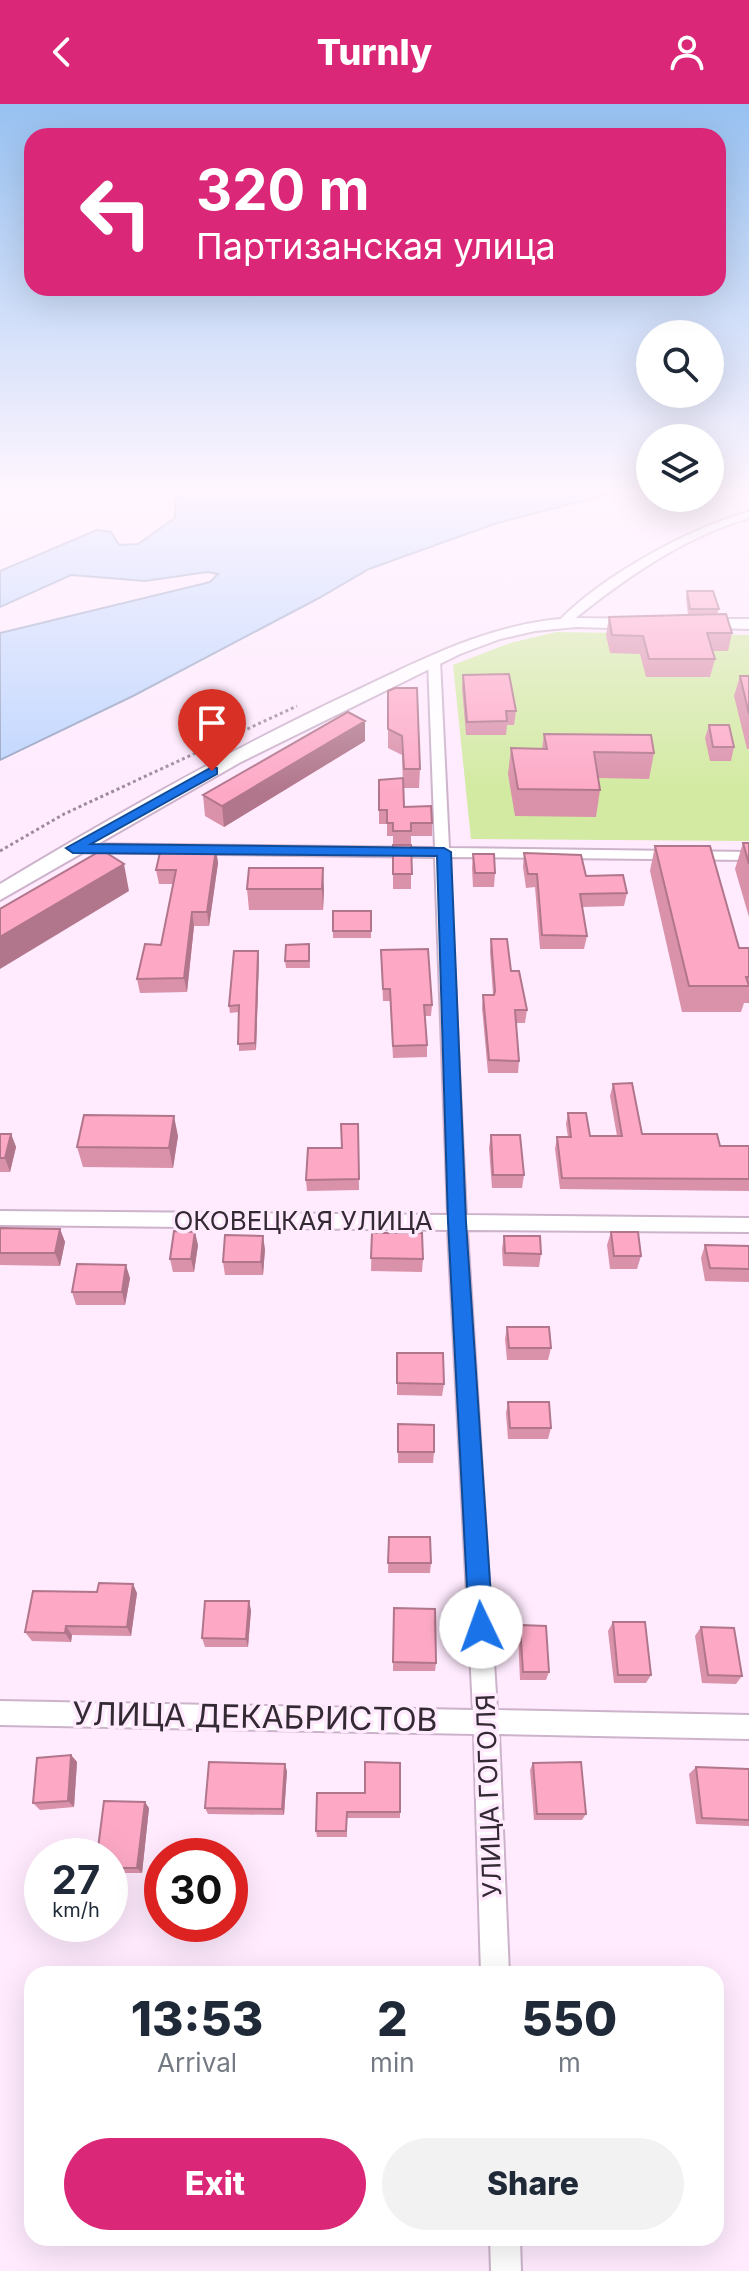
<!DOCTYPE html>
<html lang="en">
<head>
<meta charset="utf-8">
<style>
	body { margin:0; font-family:Inter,sans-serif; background:#f2f2f3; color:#1f2937; height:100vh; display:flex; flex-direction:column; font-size:30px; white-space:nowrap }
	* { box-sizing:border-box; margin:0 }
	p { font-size:26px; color:#747a83 }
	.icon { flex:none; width:44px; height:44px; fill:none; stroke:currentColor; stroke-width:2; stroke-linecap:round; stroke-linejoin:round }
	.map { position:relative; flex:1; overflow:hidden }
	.sheet { position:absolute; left:24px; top:1862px; width:700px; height:280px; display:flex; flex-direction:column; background:#fff; border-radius:24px; box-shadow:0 8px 32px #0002 }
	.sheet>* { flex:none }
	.hud { position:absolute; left:24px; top:24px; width:702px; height:168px; border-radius:24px; box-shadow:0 8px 32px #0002; background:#db2777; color:#fff; overflow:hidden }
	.fabs { position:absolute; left:636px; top:216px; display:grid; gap:16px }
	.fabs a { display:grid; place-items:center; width:88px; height:88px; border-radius:50%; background:#fff; box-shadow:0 8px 32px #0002; font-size:40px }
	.speed { position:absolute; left:24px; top:1734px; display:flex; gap:16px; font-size:40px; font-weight:700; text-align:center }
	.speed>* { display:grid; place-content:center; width:104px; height:104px; border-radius:50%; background:#fff; box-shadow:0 8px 32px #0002; line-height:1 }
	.speed small { font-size:20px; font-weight:400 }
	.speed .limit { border:12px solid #d22; background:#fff; color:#111 }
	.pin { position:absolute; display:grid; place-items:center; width:68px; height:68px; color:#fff; margin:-82px -34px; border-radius:50% 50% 50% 0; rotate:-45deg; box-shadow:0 0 8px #0007 }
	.pin .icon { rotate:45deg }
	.me { position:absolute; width:88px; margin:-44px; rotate:357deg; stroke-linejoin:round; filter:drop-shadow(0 0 6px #0008) }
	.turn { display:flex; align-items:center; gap:28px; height:168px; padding:0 40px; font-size:36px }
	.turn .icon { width:104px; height:104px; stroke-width:2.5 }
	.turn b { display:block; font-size:56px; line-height:68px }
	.eta { display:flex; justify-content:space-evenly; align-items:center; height:136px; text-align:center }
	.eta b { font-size:48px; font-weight:800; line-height:56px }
	.primary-button { display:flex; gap:16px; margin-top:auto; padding:16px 40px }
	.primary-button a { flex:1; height:92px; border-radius:48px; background:#db2777; color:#fff; font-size:32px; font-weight:800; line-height:92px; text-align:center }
	.primary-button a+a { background:#f2f2f3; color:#1f2937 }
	header { display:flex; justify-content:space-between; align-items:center; height:104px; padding:0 40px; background:#db2777; color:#fff; font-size:36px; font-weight:800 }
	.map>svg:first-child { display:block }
	.green { fill:#d2eaa1 }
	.water { fill:#bdd5fe; stroke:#94a2c1; stroke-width:2 }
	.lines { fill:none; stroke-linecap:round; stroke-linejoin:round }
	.street-casing { stroke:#ccb3cb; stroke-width:4 }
	.secondary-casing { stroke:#ccb3cb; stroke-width:4 }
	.path { stroke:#9a8b99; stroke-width:3; stroke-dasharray:3 3; stroke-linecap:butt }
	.street { fill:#fff; fill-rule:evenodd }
	.secondary { fill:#fff; fill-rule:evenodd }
	.wall { fill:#da91aa }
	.shaded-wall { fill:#b1768b }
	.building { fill:#fda9c6; stroke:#b1768b; stroke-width:2 }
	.route { fill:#1a73e8; stroke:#114b97; stroke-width:2 }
	.labels { text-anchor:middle; stroke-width:7; stroke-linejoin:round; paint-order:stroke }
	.street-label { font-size:26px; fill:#342a33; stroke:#ffeafe }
	.near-street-label { font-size:32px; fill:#342a33; stroke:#ffeafe }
</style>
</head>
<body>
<header><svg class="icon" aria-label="back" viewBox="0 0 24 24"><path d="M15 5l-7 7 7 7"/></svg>Turnly<svg class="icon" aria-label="person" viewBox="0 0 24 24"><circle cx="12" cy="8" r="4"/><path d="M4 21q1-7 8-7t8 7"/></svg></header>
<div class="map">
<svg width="749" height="2167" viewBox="0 0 749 2167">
	<rect width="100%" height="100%" fill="#ffeafe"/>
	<!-- green -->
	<path class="green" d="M556,528L749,531V737L471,735L453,561L510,539Z"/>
	<!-- water -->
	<path class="water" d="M191,386H624L494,420L369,465L319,494L133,592L0,656V529L198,481L210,478L218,470L207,468L145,477L71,471L0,503V467L97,426L111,428L119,441L138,440L175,414V395Z"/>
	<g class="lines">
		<defs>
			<path id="street" d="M749,408V414C681,434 621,477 567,521L557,519C600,473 689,424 749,408Z
				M434,552L440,556L449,744L749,748V756L449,753L466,1111L749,1114V1128L467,1126L497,1606L749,1611V1635L499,1630L509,1870H481L474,1630L0,1621V1597L473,1606L448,1126L0,1121V1107L448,1111L435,753L73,748L66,744L73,740L435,744L428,556Z
				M490,2134H520L521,2167H491Z"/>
			<path id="secondary" d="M576,514L644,515L652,520L644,525L576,523L535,527L500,535L460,550L239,659L0,796V780C115,711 231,645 353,588C425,554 494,517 576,514Z
				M695,515H749V525L689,523V517Z"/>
		</defs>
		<!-- street casing -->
		<use href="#street" class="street-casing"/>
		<!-- secondary casing -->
		<use href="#secondary" class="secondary-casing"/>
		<!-- path -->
		<path class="path" d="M0,747L64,710L297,602"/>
		<!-- street -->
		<use href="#street" class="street"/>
		<!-- secondary -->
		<use href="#secondary" class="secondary"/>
	</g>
	<!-- wall -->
	<path class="wall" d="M687,487L719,505L717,510L732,529L728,547H712L715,555L710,573H646L640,550L610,549L606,531L609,513L688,511L686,494Z
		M463,571L516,607L514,621H507L506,631H466L462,584Z
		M740,572H749V645H747L734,592Z
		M388,587L420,665L419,684H403L402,651L388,644Z
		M709,621L734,643L731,657H710L705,634Z
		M544,630L654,649L649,675L598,674L600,686L596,713L515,712L508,670L511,644L542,645Z
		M365,637L224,723L205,712L203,691Z
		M379,676L404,703L432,719V732H411V741H393V732H387V720H379Z
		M743,739H749V813L735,765Z
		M393,741H411V785H393Z
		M655,742L739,844H749V899H744L741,908H682L650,767Z
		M216,745L218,759L209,822H194L187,888L140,889L137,875L161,841L173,780H159L156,766Z
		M524,749L586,772L627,789L624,802L582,803L587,832L584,845H540L535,783L526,784L523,763Z
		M473,750L495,769L494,783H473L472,764Z
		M247,785H324L323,806H249Z
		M333,807H371V834H333Z
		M491,835L527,906L525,919H516L519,957L518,969H488L482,904L483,891H493L490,848Z
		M309,840L310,864H286L285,857Z
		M381,846L432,901L431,912H425L427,941V953L393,954L390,897H383Z
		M259,854L256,946L239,947V908L230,909L229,902Z
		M613,980L642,1030L720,1042H749V1087L560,1085L555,1045L557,1033H568L566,1020L568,1009L590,1032H617L610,992Z
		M358,1020L359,1086L307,1087L306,1076L342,1044Z
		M0,1030H11L16,1043L10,1068H0Z
		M491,1031L524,1071L522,1084H492L489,1044Z
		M178,1032L173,1064L83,1063L77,1043Z
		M0,1124L60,1125L65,1138L60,1162L0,1161Z
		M611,1128L641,1152L637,1165H610L607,1141Z
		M372,1129L423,1155L422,1168L371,1167Z
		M504,1132L541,1150L539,1163L503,1162L502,1145Z
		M198,1141L194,1168H173L170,1155Z
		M705,1141L749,1142V1178L705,1177L701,1154Z
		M265,1145L263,1171H225L223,1158Z
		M130,1174L125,1201H76L72,1188Z
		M507,1223L551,1244L548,1256H507L505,1235Z
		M397,1249L444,1280L442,1292L397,1291Z
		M508,1298L551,1324L548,1335H508L506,1309Z
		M398,1320L434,1348L433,1359H398Z
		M389,1433L431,1459L430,1469H388Z
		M137,1489L131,1532L72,1531L71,1538L32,1537L25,1528Z
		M394,1504L436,1559L435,1567H393Z
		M251,1506L248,1543H205L202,1534Z
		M613,1518L651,1571L646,1579H614L608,1527Z
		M520,1521L549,1568L546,1576H520L518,1530Z
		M701,1523L742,1572L736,1580L702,1579L695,1532Z
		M71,1651L77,1658L74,1703L40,1706L33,1699Z
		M533,1659L586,1710L582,1716H534L530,1666Z
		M696,1663L749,1665V1722L696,1720L689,1670Z
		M287,1667L284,1711L208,1710L205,1704Z
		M317,1689L400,1708V1714H347V1733H317L316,1727Z
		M149,1704L142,1769H110V1752Z"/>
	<!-- shaded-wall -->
	<path class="shaded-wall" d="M365,617V637L224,723L222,702Z
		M216,745L218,759L209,822L207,808Z
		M124,760L129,787L0,865V833Z
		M323,764L324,785L323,806L322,785Z
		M192,808L194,822L187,888L184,874Z
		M258,847L259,854L256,946L255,939Z
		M174,1012L178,1032L173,1064L169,1044Z
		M11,1030L16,1043L10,1068L5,1054Z
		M60,1125L65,1138L60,1162L55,1149Z
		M195,1128L198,1141L194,1168L191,1155Z
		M263,1132L265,1145L263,1171L261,1158Z
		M126,1161L130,1174L125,1201L122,1188Z
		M133,1480L137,1489L131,1532L127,1523Z
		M249,1497L251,1506L248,1543L246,1535Z
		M66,1522L72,1531L71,1538L65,1529Z
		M71,1651L77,1658L74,1703L68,1697Z
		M285,1660L287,1667L284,1711L282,1705Z
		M145,1698L149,1704L142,1769L137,1764Z"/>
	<!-- building -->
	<path class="building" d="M687,487H713L719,505H690Z
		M726,510L732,529H707L715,555H649L643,532L612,531L609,513Z
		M509,570L516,607H506L507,617L467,618L463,571Z
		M740,572H749V610Z
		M395,584H417L420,665H404L402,632L388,625V587Z
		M348,608L365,617L222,702L203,691Z
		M709,621H729L734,643H713Z
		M544,630L651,631L654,649L594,648L600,686L518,685L511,644L547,645Z
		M403,674L404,703L431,702L432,719H411V727H393V719H387V706H379V676Z
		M743,739H749V760Z
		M393,741H411L412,770H393Z
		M655,742H710L739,844H749V873H746L749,882H689Z
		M161,744L216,745L207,808H192L184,874L137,875L145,840L161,841L176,766H156Z
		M102,746L124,760L0,833V805Z
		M524,749L581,751L586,772L623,771L627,789L580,790L587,832L542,831L537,770H528Z
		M473,750H494L495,769H475Z
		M249,764H323L322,785H247Z
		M333,807H371V827H333Z
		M491,835H507L511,867H519L527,906H515L519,957L489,956L483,891H494L495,887Z
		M309,840V857H285L286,841Z
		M428,845L432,901H424L427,941L393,942L390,885H383L381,846Z
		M234,847H258L255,939L238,940L239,901L229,902Z
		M632,979L642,1030H717L720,1042H749V1075L562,1074L557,1033H571L568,1009H586L590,1032H622L613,980Z
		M84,1011L174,1012L169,1044L77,1043Z
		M341,1020H358L359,1075L306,1076L308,1044H342Z
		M0,1030H11L5,1054H0Z
		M491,1031H520L524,1071H493Z
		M0,1124L60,1125L55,1149H0Z
		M174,1127L195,1128L191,1155H170Z
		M611,1128H638L641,1152H614Z
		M372,1129H422L423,1155L371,1154Z
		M225,1131L263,1132L261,1158H223Z
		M504,1132H540L541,1150L505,1149Z
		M705,1141L749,1142V1165L710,1164Z
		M77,1160L126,1161L122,1188H72Z
		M507,1223H549L551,1244H509Z
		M397,1249H443L444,1280L397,1279Z
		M508,1298H549L551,1324H510Z
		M398,1320L434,1321V1348H398Z
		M389,1433H430L431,1459H388Z
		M99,1479L133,1480L127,1523L66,1522L65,1529L25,1528L33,1487L97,1488Z
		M205,1497H249L246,1535L202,1534Z
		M394,1504L435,1505L436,1559L393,1558Z
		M613,1518H645L651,1571H618Z
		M520,1521L546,1522L549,1568H523Z
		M701,1523L734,1524L742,1572L708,1571Z
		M71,1651L68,1697L33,1699L37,1654Z
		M209,1658L285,1660L282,1705L205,1704Z
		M365,1658L400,1659V1708H347L346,1727H316L317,1689H365Z
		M581,1658L586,1710H537L533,1659Z
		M696,1663L749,1665V1716L702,1714Z
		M104,1697L145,1698L137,1764H110V1752H97Z"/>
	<!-- sky -->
	<linearGradient id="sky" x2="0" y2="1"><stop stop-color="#97c1f1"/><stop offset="0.56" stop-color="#fff6ff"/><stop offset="1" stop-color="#fff6ff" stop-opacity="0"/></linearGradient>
	<rect width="749" height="689" fill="url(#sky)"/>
	<!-- route -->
	<path class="route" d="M212,663L217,664V670L91,740L444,744L451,748L466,1118L493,1523L489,1532L481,1535L472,1532L469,1523L448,1118L437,752L73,749L66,744Z"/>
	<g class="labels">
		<!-- street labels -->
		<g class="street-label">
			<text x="303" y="1126">ОКОВЕЦКАЯ УЛИЦА</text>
			<text transform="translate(489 1692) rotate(-92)" y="9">УЛИЦА ГОГОЛЯ</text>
		</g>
		<!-- near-street labels -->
		<g class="near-street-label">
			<text transform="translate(255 1613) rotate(1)" y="11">УЛИЦА ДЕКАБРИСТОВ</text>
		</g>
	</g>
</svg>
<div class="fabs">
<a><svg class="icon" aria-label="search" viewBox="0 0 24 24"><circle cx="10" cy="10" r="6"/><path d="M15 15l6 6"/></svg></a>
<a><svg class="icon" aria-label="layers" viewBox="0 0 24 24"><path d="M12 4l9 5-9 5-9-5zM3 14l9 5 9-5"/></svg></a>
</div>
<div class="speed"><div>27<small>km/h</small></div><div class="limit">30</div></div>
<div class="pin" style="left:212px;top:667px;background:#d93025"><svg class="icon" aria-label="arrive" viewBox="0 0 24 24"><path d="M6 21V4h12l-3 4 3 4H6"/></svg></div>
<svg class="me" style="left:481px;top:1523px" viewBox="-20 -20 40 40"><circle r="19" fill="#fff"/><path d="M0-13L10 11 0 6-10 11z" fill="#1a73e8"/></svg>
<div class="hud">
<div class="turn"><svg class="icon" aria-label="left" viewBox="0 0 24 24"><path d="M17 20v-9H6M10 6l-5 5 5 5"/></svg><div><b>320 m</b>Партизанская улица</div></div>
</div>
<section class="sheet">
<div class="eta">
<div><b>13:53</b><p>Arrival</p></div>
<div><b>2</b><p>min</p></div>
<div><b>550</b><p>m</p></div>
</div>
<div class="primary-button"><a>Exit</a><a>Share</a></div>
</section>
</div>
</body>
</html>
